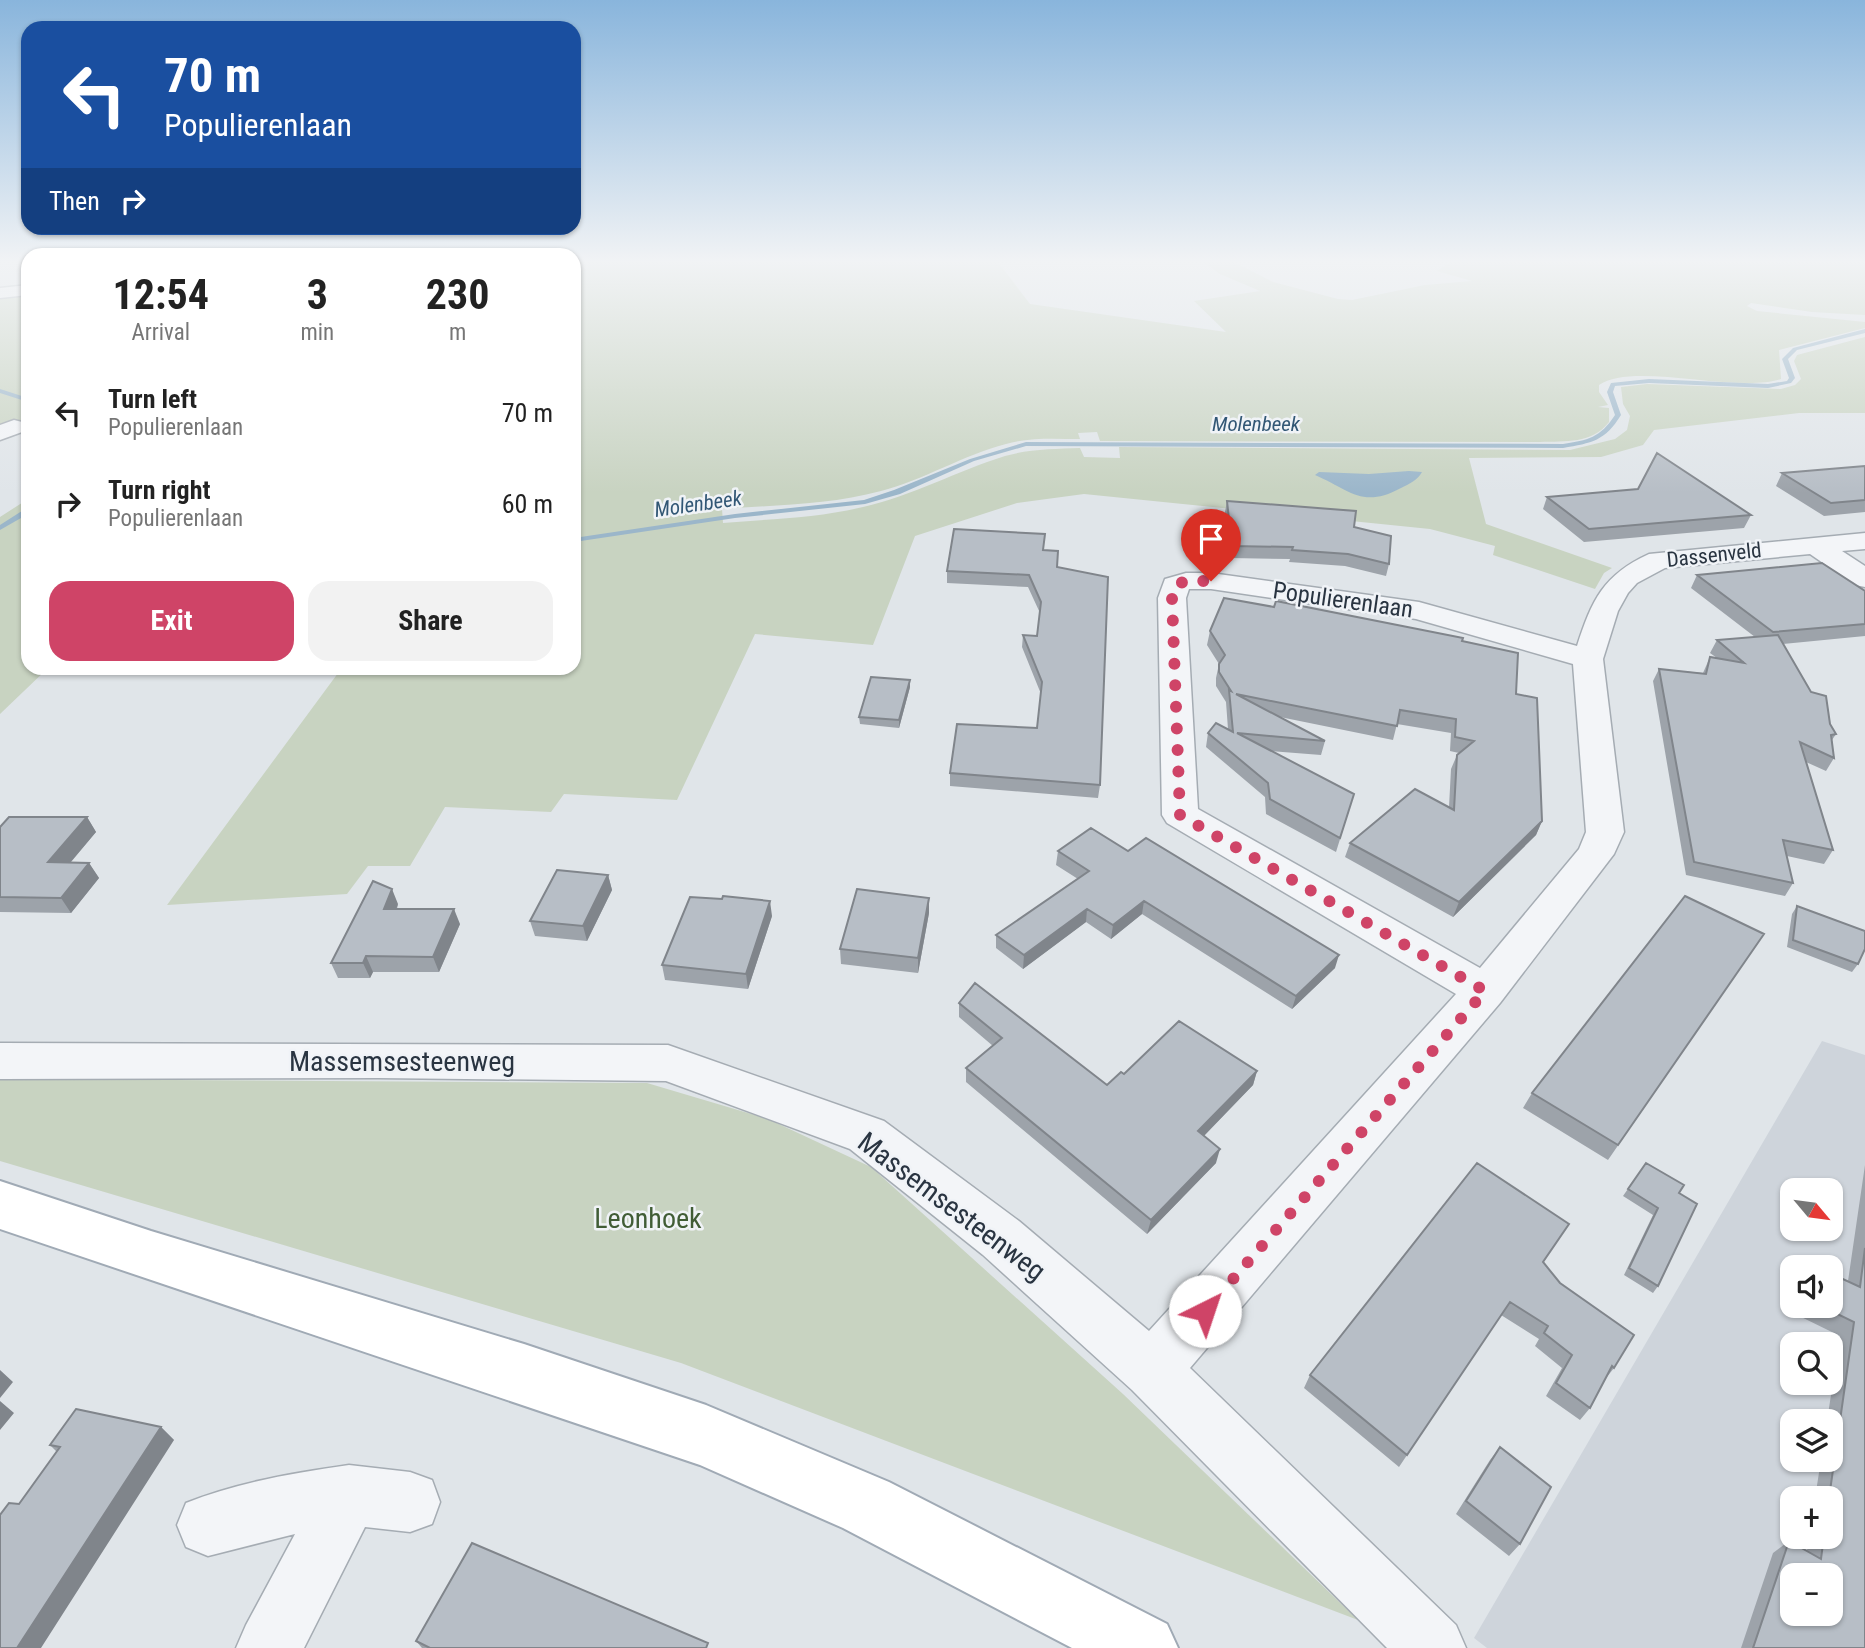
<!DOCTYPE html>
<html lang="en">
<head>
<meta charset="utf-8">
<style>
	body { margin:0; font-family:"Roboto Condensed",sans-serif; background:#f2f2f2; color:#222; height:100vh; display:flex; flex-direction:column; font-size:26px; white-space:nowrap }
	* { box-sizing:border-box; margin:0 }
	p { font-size:23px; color:#767676 }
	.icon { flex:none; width:38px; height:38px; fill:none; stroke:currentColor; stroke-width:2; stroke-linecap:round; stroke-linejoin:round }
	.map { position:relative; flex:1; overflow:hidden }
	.panel { position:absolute; left:21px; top:248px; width:560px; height:427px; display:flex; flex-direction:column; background:#fff; border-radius:21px; box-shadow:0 2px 5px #0004 }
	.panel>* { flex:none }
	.guide { position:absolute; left:21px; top:21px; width:560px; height:214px; border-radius:21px; box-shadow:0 2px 5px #0004; background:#1a4fa0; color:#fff; overflow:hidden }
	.needle { width:46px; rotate:119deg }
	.fabs { position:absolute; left:1780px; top:1178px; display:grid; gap:14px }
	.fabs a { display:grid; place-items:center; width:63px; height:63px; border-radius:14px; background:#fff; box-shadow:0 2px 5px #0004; font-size:35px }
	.pin { position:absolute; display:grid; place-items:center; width:60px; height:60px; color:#fff; margin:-72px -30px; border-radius:50% 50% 50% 0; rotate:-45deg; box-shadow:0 0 7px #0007 }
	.pin .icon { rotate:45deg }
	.me { position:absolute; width:77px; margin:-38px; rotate:41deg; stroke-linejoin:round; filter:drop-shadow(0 0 5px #0008) }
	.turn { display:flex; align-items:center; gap:24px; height:147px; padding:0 28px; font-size:32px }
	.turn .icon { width:91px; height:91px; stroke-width:2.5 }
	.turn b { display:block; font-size:49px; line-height:60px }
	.then { display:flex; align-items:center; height:66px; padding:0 28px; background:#0003; gap:14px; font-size:26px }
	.eta { display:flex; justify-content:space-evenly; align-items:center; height:119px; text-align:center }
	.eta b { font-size:42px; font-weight:700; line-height:49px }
	.cta { display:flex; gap:14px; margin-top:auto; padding:14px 28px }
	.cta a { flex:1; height:80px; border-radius:21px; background:#cf4467; color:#fff; font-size:28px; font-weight:700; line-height:80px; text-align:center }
	.cta a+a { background:#f2f2f2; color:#222 }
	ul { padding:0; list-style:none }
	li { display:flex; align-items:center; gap:21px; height:91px; padding:0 28px }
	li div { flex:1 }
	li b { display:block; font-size:26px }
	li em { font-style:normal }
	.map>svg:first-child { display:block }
	.built { fill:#ced4db; fill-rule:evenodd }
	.green { fill:#c8d3c1 }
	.water { fill:#9bb6ca }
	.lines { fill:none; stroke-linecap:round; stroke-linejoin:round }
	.stream { fill:#9bb6ca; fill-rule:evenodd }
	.minor-casing { stroke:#a5acb3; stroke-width:3 }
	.major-casing { stroke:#a0aab5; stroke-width:4 }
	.minor { fill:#f3f5f8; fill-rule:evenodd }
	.major { fill:#fff; fill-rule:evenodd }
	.wall { fill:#9da3aa }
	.shaded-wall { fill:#80858b }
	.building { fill:#b7bec6; stroke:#80858b; stroke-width:2; fill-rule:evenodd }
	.route { stroke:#cf4467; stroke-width:12; stroke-dasharray:0 21.6 }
	.labels { text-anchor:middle; stroke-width:5; stroke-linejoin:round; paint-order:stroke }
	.far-water-label { font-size:21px; font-style:italic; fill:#325775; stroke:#f0f3f7 }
	.far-street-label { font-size:21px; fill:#293441; stroke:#f0f3f7 }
	.street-label { font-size:24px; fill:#293441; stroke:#f0f3f7 }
	.near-street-label { font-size:28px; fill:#293441; stroke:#f0f3f7 }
	.near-park-label { font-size:28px; fill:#415d36; stroke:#f0f3f7 }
</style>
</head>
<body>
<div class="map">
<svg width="1865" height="1648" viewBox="0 0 1865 1648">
	<rect width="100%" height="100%" fill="#e0e5e9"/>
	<!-- built -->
	<path class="built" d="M1822,1041L1865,1055V1648H1487L1474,1638ZM1792,1190H1830V1228H1792ZM1792,1267H1830V1306H1792ZM1792,1344H1830V1382H1792ZM1792,1421H1830V1460H1792ZM1792,1498H1830V1536H1792ZM1792,1575H1830V1614H1792Z"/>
	<!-- green -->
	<path class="green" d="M574,262H998L1030,304L1226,332L1194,301L1260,291L1220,274L1203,262H1234L1273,282L1338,299L1352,300L1425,285L1472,281L1437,271L1450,262L1865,263V315L1812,312L1751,303L1747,306L1757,311L1865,322V328L1779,350L1781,379C1736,394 1633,361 1599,385V392L1608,405L1598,407L1609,408V422C1592,444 1565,441 1540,442L1100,441L1097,432L1078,433L1080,439C1055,439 1030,437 1006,444C963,455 924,480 881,491C829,505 775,505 722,509L723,523C770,519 818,518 863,507C912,496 957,471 1005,456C1029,449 1055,449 1080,448L1084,457L1120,458L1119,447L1570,450L1615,439L1627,430L1630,416L1623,404L1621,387L1647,384L1781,389L1795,385L1801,379L1794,361L1797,355L1865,337V413H1799L1654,430L1643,445L1601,457L1469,458L1486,524L1612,568L1604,573L1595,589L1493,555L1495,546L1430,529L1084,494L1017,503L915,536L873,645L755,634L677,800L564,794L551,812L445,807L410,866H368L347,894L167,905L341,669L574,668Z
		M28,292V418L14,424H0V294Z
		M28,499V668L47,669L0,714V517Z
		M0,1079L647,1083L768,1119L871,1167L1123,1394L1358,1620L681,1363L0,1161Z"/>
	<!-- water -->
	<path class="water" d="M1409,471L1422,472C1418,480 1409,484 1401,488C1362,509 1350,490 1315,475L1319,472L1369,474Z"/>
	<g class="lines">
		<!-- stream -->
		<path class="stream" d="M1865,329V333L1797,350L1788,359L1795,378L1791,383L1768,388L1649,383L1615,386L1613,392L1621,415C1605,441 1592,443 1563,448L1026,446L974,461L900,494L865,504L735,518L574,542V538L735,514L864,500L894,490L970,459L1026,442L1563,444C1588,440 1600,438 1615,415L1607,392L1611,383L1649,379L1768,384L1787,381L1789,378L1782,359L1793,348Z
			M0,389L28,398V402L0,393Z
			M25,509H28V514L0,530V525Z"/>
		<defs>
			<path id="minor" d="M28,285V295L0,298V288Z
				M14,420L22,422L25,427L22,432L0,440V425Z
				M1865,533V549L1842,551L1865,566V587L1855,585L1810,554L1665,568L1637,583L1628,593L1618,611L1603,659L1624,832L1614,854L1500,1003L1190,1368L1456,1625L1466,1648H1387L1132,1390L983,1255L850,1149L666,1081L378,1078L0,1079V1043L668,1045L884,1121L1019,1221L1149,1331L1456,994L1167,823L1162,815L1158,598L1165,579L1186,573H1211L1419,602L1577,646C1592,600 1603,575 1649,554ZM1211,589L1416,619L1573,664L1586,832L1579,849L1480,968L1198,809L1186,598L1189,589Z
				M349,1465L410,1472L432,1480L440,1502L432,1524L410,1532L365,1527L304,1648H236L246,1625L295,1534L208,1556L186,1547L177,1525L186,1503C238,1482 294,1473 349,1465Z"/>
			<path id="major" d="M0,1181L151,1231L524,1344L706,1405L889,1482L1167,1624L1178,1648H1072L843,1528L700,1465L0,1229Z"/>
		</defs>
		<!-- minor casing -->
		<use href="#minor" class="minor-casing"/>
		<!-- major casing -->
		<use href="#major" class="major-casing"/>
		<!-- minor -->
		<use href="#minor" class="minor"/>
		<!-- major -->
		<use href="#major" class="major"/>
	</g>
	<!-- wall -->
	<path class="wall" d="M1865,466V512L1824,516L1776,486L1782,473Z
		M1547,497L1751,515L1744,528L1584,542L1543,509Z
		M1227,501L1354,527L1389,564L1386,576L1345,566L1289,562L1290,559L1230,558L1225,512Z
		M1043,550L1057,567L1100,785L1098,798L950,786V773L1037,728L1041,694L1022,647L1023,635L1037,636L1040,613L1028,587L947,583V571Z
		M1697,575L1865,591V636L1783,644L1836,734L1832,740L1834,758L1826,771L1806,762L1833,850L1824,864L1787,856L1793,883L1785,896L1686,875L1653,681L1659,669L1703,673L1710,657L1717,658L1710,653L1717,640L1755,637L1691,588Z
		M1210,631L1462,641L1516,694L1542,821L1536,835L1453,917L1345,857L1350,843L1449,807L1451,769L1457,755L1459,753L1450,751L1451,733L1397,724L1393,740L1280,717L1325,741L1321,755L1270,751L1354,794L1336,852L1266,814L1265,797L1206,747L1208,733L1228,729L1226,702L1216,686V678L1219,664L1207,645Z
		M910,687L899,728L860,724L859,717Z
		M87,817L96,832L71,862L89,863L99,878L71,913L0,912V827Z
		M1058,851H1128L1335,968L1292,1009L1142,914L1111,939L1086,922L1023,969L996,948V935L1078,879L1056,865Z
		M608,875L612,890L587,941L535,936L530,921Z
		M398,904L397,909L460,924L439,972H373L370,978H338L331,963Z
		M1797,906L1858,964L1852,972L1787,947L1792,914Z
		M929,913L918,973L841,964L840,949Z
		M772,916L748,989L665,980L662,965Z
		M1764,934L1608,1160L1523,1108L1532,1093Z
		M959,1003L1107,1085L1124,1074L1257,1071L1253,1085L1204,1136L1216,1163L1147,1234L966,1082V1068L993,1046L959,1017Z
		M1646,1163L1679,1193L1658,1286L1653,1293L1624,1275L1653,1215L1623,1196Z
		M1865,1165V1648H1741L1773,1553L1789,1541L1807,1551L1809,1536H1830V1498H1815L1821,1460H1830V1421H1827L1840,1336L1791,1312L1792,1306H1830L1848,1281Z
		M1543,1262L1614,1368L1606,1378L1590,1408L1580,1420L1546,1396L1562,1368L1535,1346L1539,1339L1501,1315L1399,1467L1304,1388L1310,1375Z
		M161,1427L174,1440L19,1504L57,1452L50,1445Z
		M1500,1447L1520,1544L1509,1556L1456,1514L1490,1460Z
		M416,1641L710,1648H422Z"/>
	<!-- shaded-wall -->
	<path class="shaded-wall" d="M910,680V687L899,728V720Z
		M87,817L96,832L58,877L48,862Z
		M1542,821L1536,835L1453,917L1459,902Z
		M89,863L99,878L71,913L61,898Z
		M608,875L612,890L587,941L583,926Z
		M392,889L398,904L391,924L384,909Z
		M929,898V913L918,973V958Z
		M770,901L772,916L748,989L746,974Z
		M1144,901L1142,914L1111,939L1113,925Z
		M454,909L460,924L439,972L433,957Z
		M1087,909L1086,922L1023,969L1024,955Z
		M1339,955L1335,968L1292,1009L1296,996Z
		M366,956L373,972L370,978L363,963Z
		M1257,1071L1253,1085L1195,1145L1198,1131Z
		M1220,1149L1216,1163L1147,1234L1151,1220Z
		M0,1370L13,1382L0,1398Z
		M0,1401L14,1413L0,1430Z
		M161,1427L174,1440L41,1648H17Z"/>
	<!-- building -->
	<path class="building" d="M1657,453L1751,515L1589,529L1547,497L1638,489Z
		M1865,466V500L1831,503L1782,473Z
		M1227,501L1356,511L1354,527L1391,536L1389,564L1348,554L1292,550L1293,547L1232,546Z
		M954,529L1045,534L1043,550L1058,551L1057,567L1108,577L1100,785L950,773L957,724L1037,728L1042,682L1023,635L1037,636L1041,602L1029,575L947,571Z
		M1822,563L1865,591V624L1773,632L1697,575Z
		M1224,598L1274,607L1276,601L1463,638L1462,641L1518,653L1516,694L1537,698L1542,821L1459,902L1350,843L1415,789L1454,810L1457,755L1474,741L1455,737L1456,719L1400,710L1397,726L1236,694L1325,741L1237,733L1354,794L1340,838L1270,799L1268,783L1208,733L1216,723L1233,732L1229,690L1231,691L1219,672V664L1225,655L1210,631Z
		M1778,635L1811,692L1826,696L1830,724L1836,734L1831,735L1834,758L1800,742L1833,850L1783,840L1793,883L1694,862L1659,669L1706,674L1710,657L1744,663L1717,640Z
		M871,677L910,680L899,720L859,717Z
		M9,817H87L48,862L89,863L61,898L0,897V827Z
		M1091,828L1128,851L1146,838L1339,955L1296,996L1144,901L1113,925L1087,909L1024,955L996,935L1089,871L1058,851Z
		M557,870L608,875L583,926L530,921Z
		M373,881L392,889L384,909H454L433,957L366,956L363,963H331Z
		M857,889L929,898L918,958L840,949Z
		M723,896L770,901L746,974L662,965L690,897L722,899Z
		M1685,896L1764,934L1618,1145L1532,1093Z
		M1797,906L1865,931V949L1858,964L1793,940Z
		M975,983L1107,1085L1121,1072L1124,1074L1179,1021L1257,1071L1198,1131L1220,1149L1151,1220L966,1068L1002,1038L959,1003Z
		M1477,1163L1569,1224L1543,1262L1560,1283L1634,1335L1614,1368L1612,1366L1590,1408L1556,1383L1572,1355L1544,1333L1548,1326L1510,1302L1407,1455L1310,1375Z
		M1646,1163L1684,1185L1679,1193L1697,1204L1658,1286L1629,1268L1658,1208L1628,1189Z
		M1865,1248V1648H1753L1789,1541L1821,1559L1824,1536H1830V1498H1829L1854,1322L1821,1306H1830V1273L1860,1287ZM1792,1575H1830V1614H1792Z
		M1810,1263L1818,1267H1810Z
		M76,1409L161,1427L17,1648H0V1515L9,1503L19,1504L60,1447L50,1445Z
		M1500,1447L1551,1487L1520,1544L1466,1501Z
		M472,1543L708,1643L706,1648H430L416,1641Z"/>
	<!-- sky -->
	<linearGradient id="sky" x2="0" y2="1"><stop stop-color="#89b5dc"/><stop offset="0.53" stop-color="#f1f3f5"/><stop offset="1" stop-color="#f1f3f5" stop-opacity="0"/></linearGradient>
	<rect width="1865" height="493" fill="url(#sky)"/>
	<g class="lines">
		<!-- route -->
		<path class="route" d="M1205,1311L1485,991L1180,815L1172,598L1175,585L1186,581H1211"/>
	</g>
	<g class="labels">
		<!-- far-water labels -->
		<g class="far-water-label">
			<text x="1256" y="431">Molenbeek</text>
			<text transform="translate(698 504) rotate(-8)" y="7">Molenbeek</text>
		</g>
		<!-- far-street labels -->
		<g class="far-street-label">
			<text transform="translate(1714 555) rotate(-6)" y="7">Dassenveld</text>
		</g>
		<!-- street labels -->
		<g class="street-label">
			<text transform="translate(1343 600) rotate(8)" y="8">Populierenlaan</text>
		</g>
		<!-- near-street labels -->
		<g class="near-street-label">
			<text x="402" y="1071">Massemsesteenweg</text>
			<text transform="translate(952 1206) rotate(37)" y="10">Massemsesteenweg</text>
		</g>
		<!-- near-park labels -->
		<g class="near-park-label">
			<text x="648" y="1228">Leonhoek</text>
		</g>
	</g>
</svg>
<div class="fabs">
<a><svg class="needle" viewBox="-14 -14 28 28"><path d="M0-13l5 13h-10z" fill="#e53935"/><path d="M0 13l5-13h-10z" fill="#767676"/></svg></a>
<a><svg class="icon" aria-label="sound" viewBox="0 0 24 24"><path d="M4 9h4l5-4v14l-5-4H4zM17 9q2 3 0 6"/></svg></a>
<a><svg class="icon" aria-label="search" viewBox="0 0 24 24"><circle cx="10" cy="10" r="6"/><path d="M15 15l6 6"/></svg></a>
<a><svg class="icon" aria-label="layers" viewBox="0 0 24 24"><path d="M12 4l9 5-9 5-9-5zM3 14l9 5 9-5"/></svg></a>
<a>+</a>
<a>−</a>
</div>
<div class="pin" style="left:1211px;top:581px;background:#d93025"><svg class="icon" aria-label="arrive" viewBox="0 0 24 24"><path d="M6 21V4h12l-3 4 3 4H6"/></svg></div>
<svg class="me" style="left:1205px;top:1311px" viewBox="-20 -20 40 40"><circle r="19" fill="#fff"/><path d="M0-13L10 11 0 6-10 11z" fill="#cf4467"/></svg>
<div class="guide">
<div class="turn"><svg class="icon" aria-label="left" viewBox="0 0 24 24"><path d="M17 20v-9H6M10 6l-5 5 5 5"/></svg><div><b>70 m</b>Populierenlaan</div></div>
<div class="then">Then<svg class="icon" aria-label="right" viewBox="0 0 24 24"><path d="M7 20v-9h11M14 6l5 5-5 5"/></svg></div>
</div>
<section class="panel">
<div class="eta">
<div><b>12:54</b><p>Arrival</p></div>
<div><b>3</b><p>min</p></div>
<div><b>230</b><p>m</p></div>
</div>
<ul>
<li><svg class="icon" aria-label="left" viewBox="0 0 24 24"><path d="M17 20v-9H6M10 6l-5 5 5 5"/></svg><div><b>Turn left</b><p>Populierenlaan</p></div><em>70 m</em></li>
<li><svg class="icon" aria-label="right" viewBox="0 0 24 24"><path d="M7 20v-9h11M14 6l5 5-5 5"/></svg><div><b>Turn right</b><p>Populierenlaan</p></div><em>60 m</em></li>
</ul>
<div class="cta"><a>Exit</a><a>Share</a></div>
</section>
</div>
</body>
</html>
